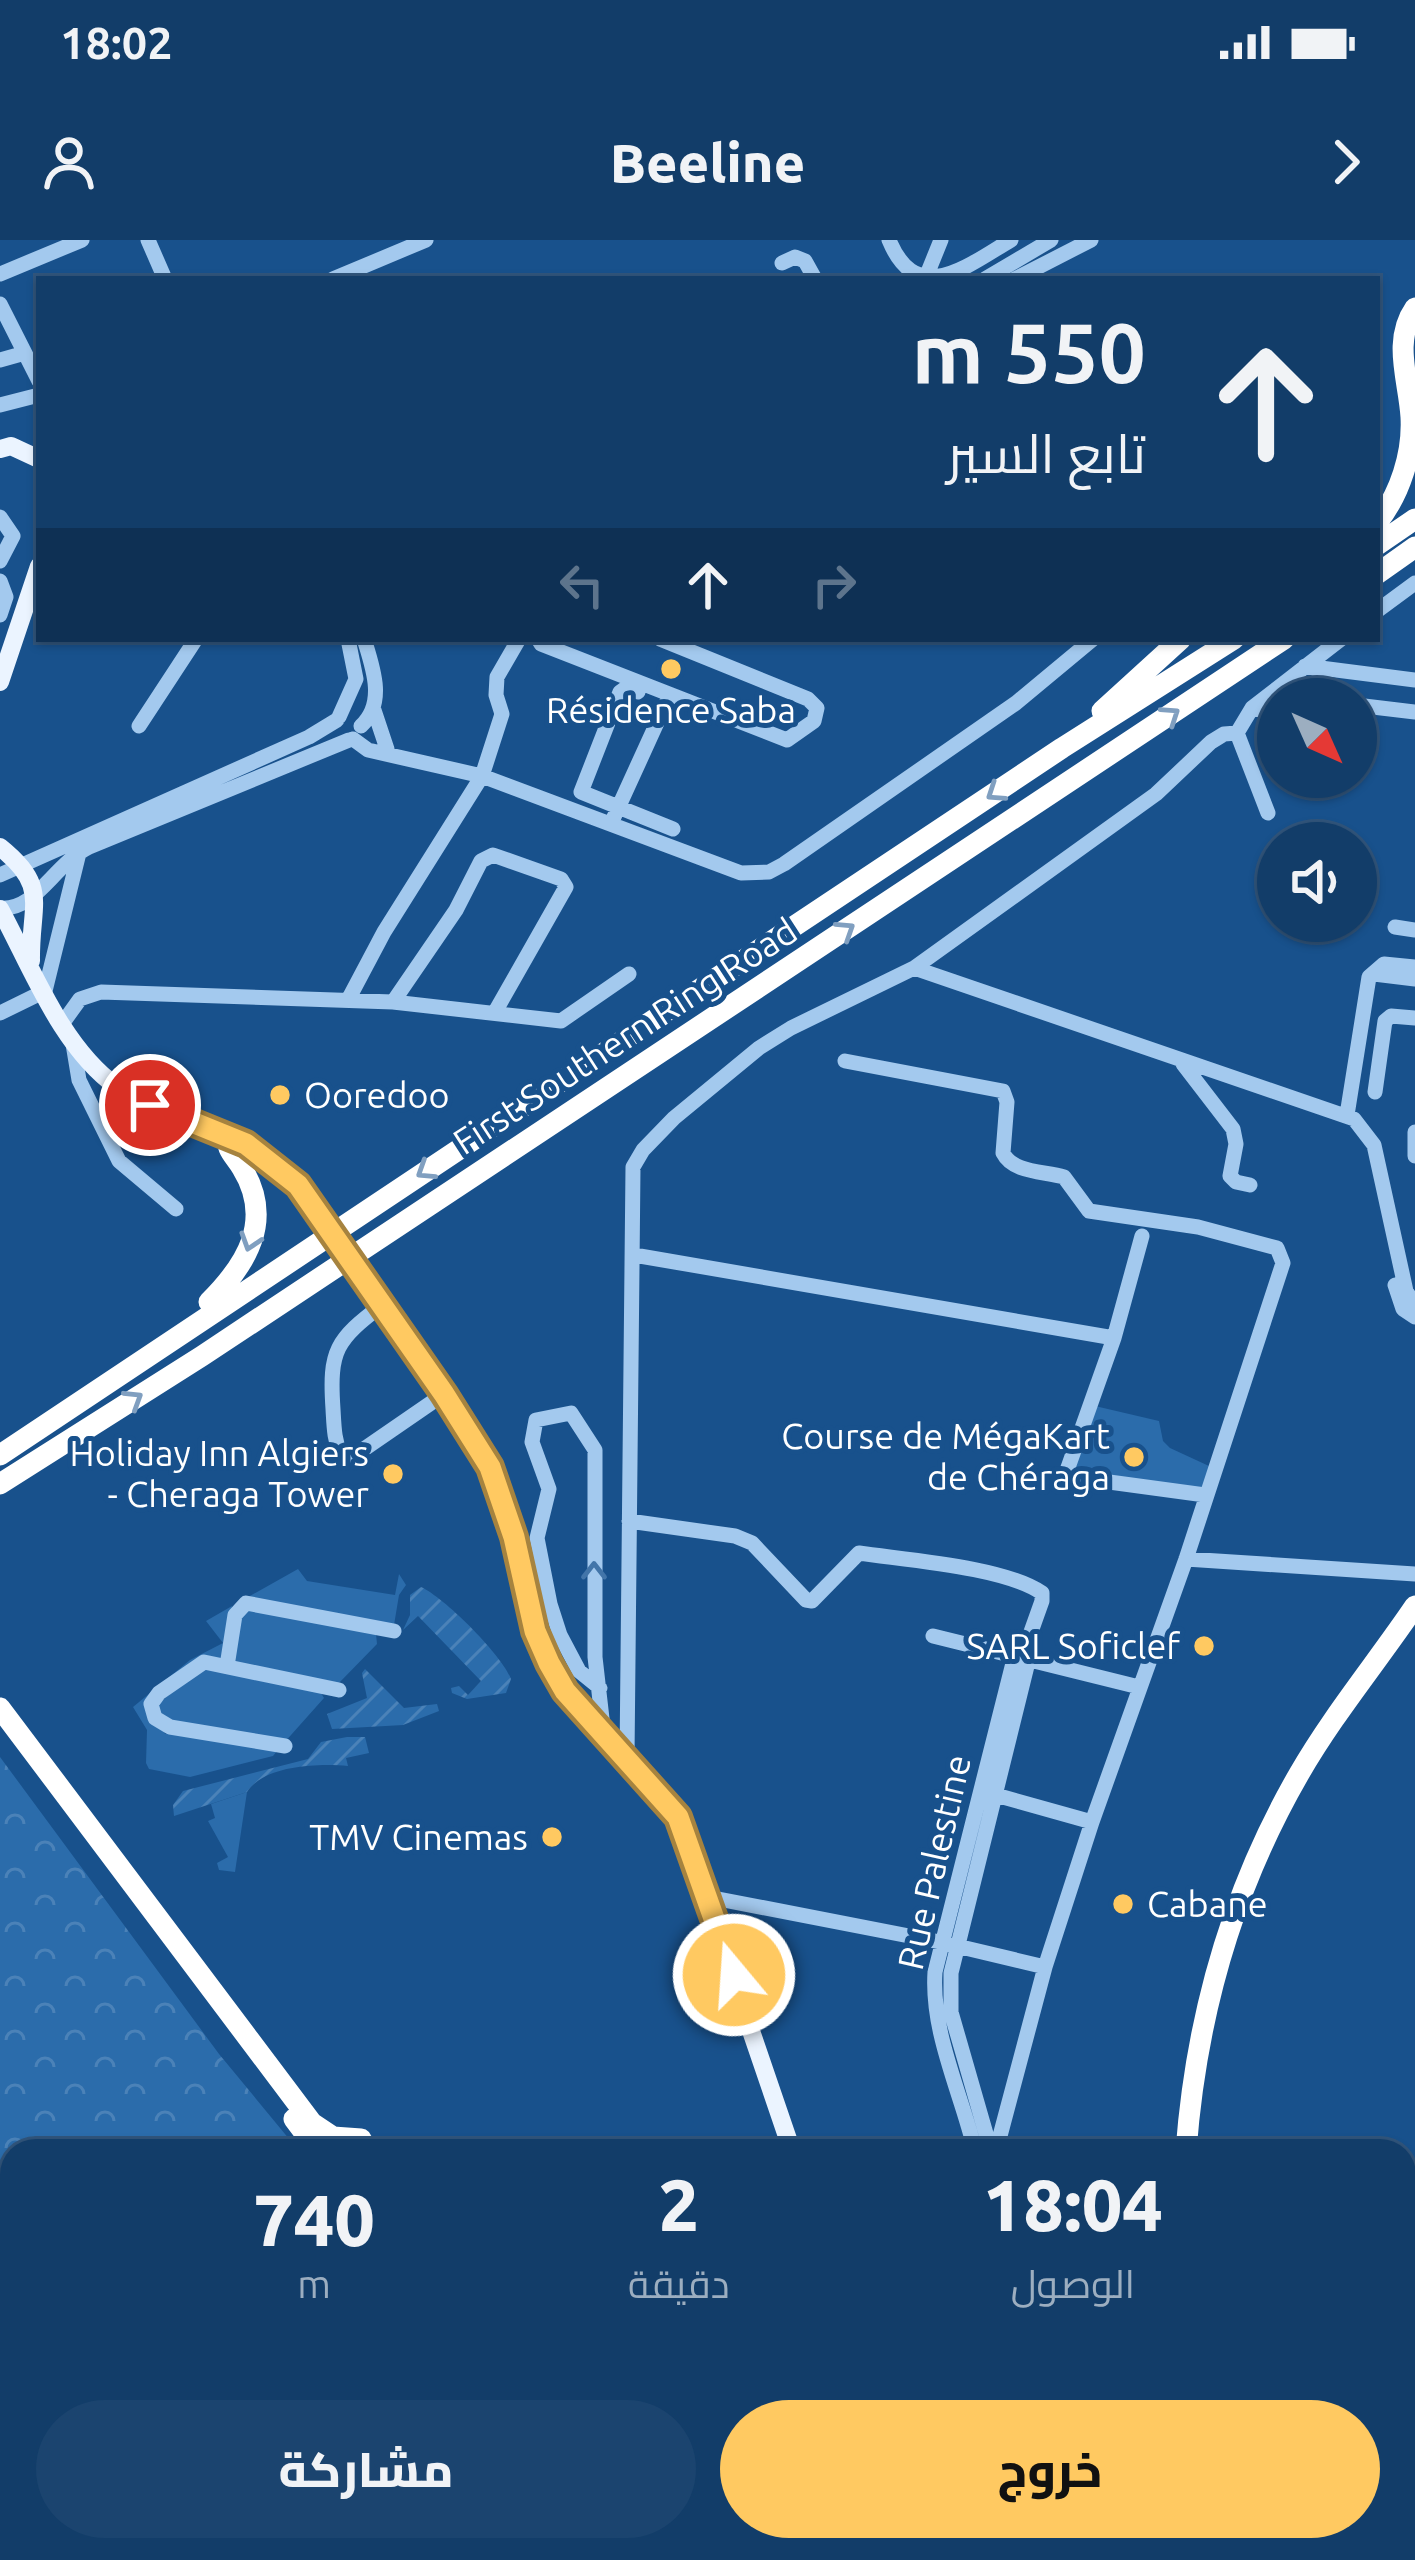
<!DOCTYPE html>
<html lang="ar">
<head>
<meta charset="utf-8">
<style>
	body { margin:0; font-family:Ubuntu,Cairo,sans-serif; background:#1b446f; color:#f1f3f6; direction:rtl; height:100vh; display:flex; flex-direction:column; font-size:45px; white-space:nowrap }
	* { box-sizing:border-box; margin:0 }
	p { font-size:39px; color:#9caec0 }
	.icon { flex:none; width:66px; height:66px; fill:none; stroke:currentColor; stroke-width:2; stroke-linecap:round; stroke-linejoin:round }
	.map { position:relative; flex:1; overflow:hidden; direction:ltr }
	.panel { position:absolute; left:0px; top:1899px; width:1416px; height:423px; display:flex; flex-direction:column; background:#123d69; border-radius:36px 36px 0 0; box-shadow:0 3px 9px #0004,0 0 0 3px #31567d; direction:rtl }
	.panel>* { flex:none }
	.banner { position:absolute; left:36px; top:36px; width:1344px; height:366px; border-radius:0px; box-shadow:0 3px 9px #0004,0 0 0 3px #31567d; direction:rtl; background:#123d69; color:#f1f3f6; overflow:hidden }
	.needle { width:78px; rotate:135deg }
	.fabs { position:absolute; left:1257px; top:438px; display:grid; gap:24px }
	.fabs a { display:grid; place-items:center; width:120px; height:120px; border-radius:50%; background:#123d69; box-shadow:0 3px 9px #0004,0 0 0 3px #31567d; font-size:60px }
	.pin { position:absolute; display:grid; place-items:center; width:102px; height:102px; color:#fff; margin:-51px; border:6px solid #fff; border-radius:50%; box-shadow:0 3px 12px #0007 }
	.me { position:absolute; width:132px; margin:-66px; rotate:342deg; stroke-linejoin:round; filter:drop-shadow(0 0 9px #0008) }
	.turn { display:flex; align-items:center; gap:42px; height:252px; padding:0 36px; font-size:54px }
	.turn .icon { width:156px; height:156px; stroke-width:2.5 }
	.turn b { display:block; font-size:84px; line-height:102px }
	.lanes { display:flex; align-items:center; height:114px; padding:0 36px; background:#0003; justify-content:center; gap:60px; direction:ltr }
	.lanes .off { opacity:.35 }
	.eta { display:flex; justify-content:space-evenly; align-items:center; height:204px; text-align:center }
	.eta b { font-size:72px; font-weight:800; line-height:84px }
	.cta { display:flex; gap:24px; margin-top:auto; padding:24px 36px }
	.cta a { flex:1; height:138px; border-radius:72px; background:#ffc961; color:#111; font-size:48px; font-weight:800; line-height:138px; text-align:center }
	.cta a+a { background:#1b446f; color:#f1f3f6 }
	.status { display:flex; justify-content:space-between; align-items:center; height:84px; padding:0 60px; background:#123d69; direction:ltr }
	.status svg { height:33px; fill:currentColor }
	header { display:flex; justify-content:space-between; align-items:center; height:156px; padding:0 36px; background:#123d69; font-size:54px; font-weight:800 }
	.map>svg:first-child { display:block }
	.grass { fill:#2b6cab }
	.park { fill:url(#park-crowns) }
	.garden { fill:url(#garden-furrows) }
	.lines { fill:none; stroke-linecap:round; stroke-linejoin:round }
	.minor { stroke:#a3c9ee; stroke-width:15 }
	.major { stroke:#ebf4ff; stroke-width:18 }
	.highway { stroke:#fff; stroke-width:21 }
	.major-bridge { stroke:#ebf4ff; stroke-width:18 }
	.oneway { stroke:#809fc0 }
	.oneway2 { stroke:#4275a9 }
	.route-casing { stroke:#a6833f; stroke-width:30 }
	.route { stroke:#ffc961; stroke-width:21 }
	.poi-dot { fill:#ffc961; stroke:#18518c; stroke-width:4.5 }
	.labels { text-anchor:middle; stroke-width:10; stroke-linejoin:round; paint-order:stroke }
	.poi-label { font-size:36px; fill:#fff; stroke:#18518c; text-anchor:end }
	.street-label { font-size:36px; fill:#fff; stroke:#18518c }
</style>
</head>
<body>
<div class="status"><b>18:02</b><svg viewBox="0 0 49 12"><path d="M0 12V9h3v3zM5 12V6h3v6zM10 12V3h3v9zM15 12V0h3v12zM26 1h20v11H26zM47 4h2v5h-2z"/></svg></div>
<header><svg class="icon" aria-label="forward" viewBox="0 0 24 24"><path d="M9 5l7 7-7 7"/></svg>Beeline<svg class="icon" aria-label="person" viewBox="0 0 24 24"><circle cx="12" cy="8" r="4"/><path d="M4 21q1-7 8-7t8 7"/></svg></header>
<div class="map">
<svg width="1415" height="2320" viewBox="0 0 1415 2320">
	<defs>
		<pattern id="park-crowns" width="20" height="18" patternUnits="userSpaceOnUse" patternTransform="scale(3)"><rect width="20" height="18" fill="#2b6cab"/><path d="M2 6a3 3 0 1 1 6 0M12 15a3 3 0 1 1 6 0" fill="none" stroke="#4b82b8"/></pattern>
		<pattern id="garden-furrows" width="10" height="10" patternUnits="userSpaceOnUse" patternTransform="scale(3)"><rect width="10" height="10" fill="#2b6cab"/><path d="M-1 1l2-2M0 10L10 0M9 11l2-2" fill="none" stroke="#4b82b8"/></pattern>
	</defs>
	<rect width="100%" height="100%" fill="#18518c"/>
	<!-- grass -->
	<path class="grass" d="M1095,1166L1159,1181L1163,1201L1170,1208L1209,1226L1202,1250L1074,1232Z
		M298,1329L307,1341L395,1355L399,1334L406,1345L399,1355L394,1385L248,1357Z
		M232,1366L223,1419L151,1456L165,1494L174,1492L277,1511L273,1516L190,1537L149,1529L146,1523L147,1490L133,1467L190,1420L223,1403L206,1381Z
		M249,1366L376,1394L377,1404L338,1444L231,1425L239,1377Z
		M202,1427L320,1451L324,1458L283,1504L165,1481L157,1465Z
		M247,1552L235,1632L219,1630L217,1623L228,1617L208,1581L215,1578L211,1564Z"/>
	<!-- park -->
	<path class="park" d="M0,1517L219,1814L299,1911H12V2310H341L330,2320H0Z"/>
	<!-- garden -->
	<path class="garden" d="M421,1347C445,1358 502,1415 511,1439L506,1453L467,1459L452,1453L451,1448L459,1446L468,1455L481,1441L418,1376L403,1390L410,1375V1355Z
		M365,1429L404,1468L437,1464L439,1471L403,1485L332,1489L327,1474L367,1458L362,1433Z
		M347,1497H365L369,1513L346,1518L348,1526C319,1523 264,1525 247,1552L174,1576L173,1565L183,1551L308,1519L321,1502Z"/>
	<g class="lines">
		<!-- minor -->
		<path class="minor" d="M148,0L165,39
			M889,0C917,68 967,26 1011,0
			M782,23L795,17L805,21L815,39
			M0,34L82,0
			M926,37L941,0
			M333,39L426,0
			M985,39L1051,0
			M1015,39L1091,0
			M0,64L39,141
			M0,120L25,113
			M0,165L39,155
			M0,277L13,296L0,321
			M0,341L6,357L0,375
			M1377,371L1415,343
			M538,399L541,404L787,500L814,481L817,468L808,459L660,399
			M1305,426L1415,440
			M1318,426L1322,459
			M638,452L627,447L620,452L581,552L673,589
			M1356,465L1415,472
			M1252,468L1278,471
			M374,470L387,509
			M339,477L356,439L348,399
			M139,486L196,399
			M361,486C386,463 373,428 364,399
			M1237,493L1268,573
			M353,499L368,510L482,536L741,633L769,632L784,624L1016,463L1093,399
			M614,577L666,463
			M0,635L309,497L337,480
			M0,668C36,671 53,625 89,607L349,500
			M1395,687L1415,690
			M914,728L1354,879L1374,905L1406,1051L1415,1065
			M1374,734L1415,739
			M348,760L384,692L482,536L502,474L496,455L497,437L519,399
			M393,762L456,670L481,621L493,615L561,639L566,647L495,772
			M0,773L45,751L79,613
			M62,784L80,759L101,752L393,762L561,781L629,734
			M73,804L79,840L119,921L176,969
			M845,821L1003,851L1007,862L1003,913C1013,933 1043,931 1064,937L1089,971L1198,987L1277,1008L1283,1023L1186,1319L1092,1582L1045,1727L996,1911
			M1183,824L1233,889L1236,904L1230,936L1236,942L1250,945
			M1375,852L1385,781L1391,776L1415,778
			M1347,875L1369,737L1384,724L1415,727
			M1415,892V916
			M1142,996L1114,1098L1065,1236L1205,1255
			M634,1015L1114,1098
			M1395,1045L1403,1069L1415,1077
			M382,1065C336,1100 329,1110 333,1169C334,1186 334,1200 341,1216L351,1218L444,1154
			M629,1281L735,1296L752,1303L806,1360L812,1361L859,1313C906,1320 1005,1327 1042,1353V1361L1022,1417
			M1186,1319L1415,1334
			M933,1396L1139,1447
			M227,1426L235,1375L246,1363L394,1391
			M600,1448L579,1431L560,1395L550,1364L537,1298L549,1249L532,1202L536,1180L571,1173L595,1210V1417L604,1496
			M285,1506L170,1487L155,1478L151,1464L159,1453L204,1422L339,1450
			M627,1518L633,927L643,910L674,878L759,808L791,788L914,728L1156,554L1211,502L1224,494L1237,493L1252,468L1341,399
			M985,1552L1092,1582
			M708,1657L940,1702L1045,1727
			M341,1911L361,1899L384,1911
			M975,1911C961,1852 931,1793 935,1732L1015,1415
			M991,1911L951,1772V1733L1029,1418
			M1404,2052L1415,2049
			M1404,2256L1415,2258
			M522,2310L533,2320
			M828,2310L829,2320
			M840,2310L852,2320
			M1398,2310V2320
			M349,2320L359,2310
			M665,2320L676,2310
			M781,2320L790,2310"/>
		<!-- major -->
		<path class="major" d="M0,209L11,206L39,219
			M0,442L39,326
			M0,607C50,647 30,663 31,721
			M0,669C32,728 61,807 117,847C151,870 192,878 229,895C262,910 291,937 315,965
			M360,1035L490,1227L514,1297L535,1391L565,1451L678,1577L792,1911
			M1175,2320V2310"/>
		<!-- highway -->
		<path class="highway" d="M1377,283C1400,254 1413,214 1411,177C1409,141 1392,101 1415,68
			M1377,305L1415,279
			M1377,334L1415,307
			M1102,471L1181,399
			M209,1062C247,1024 274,980 242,928C234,915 225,909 228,895
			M0,1215L1062,508L1234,399
			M0,1244L202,1116L1284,399
			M0,1468L312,1883L333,1897L361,1899
			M294,1879L318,1911
			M1186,1911C1196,1777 1232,1650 1299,1534C1333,1475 1377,1422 1415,1366"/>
		<!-- major-bridge -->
		<path class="major-bridge" d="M315,965L360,1035"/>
	</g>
	<!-- one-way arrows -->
	<defs><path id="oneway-chevron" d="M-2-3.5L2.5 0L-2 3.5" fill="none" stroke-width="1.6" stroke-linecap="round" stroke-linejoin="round" transform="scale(3)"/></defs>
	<g class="oneway">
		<use href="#oneway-chevron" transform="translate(1171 475) rotate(-34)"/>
		<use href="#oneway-chevron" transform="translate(995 553) rotate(146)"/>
		<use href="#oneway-chevron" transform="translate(846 690) rotate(-33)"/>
		<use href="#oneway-chevron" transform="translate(425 931) rotate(147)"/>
		<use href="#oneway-chevron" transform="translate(250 1002) rotate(108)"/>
		<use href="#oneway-chevron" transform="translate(134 1159) rotate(-32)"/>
	</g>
	<use class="oneway2" href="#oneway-chevron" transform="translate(594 1331) rotate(-90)"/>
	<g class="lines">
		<defs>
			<path id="route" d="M150,865L246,904L298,945L444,1154L490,1227L514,1297L535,1391L549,1423L565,1451L678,1577L734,1735"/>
		</defs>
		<!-- route casing -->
		<use href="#route" class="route-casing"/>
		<!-- route -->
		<use href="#route" class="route"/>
	</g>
	<!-- markers -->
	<g class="poi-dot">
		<circle cx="671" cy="429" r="12"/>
		<circle cx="280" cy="855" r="12"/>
		<circle cx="1134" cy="1217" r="12"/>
		<circle cx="393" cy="1234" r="12"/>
		<circle cx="1204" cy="1406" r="12"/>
		<circle cx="552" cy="1597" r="12"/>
		<circle cx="1123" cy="1664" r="12"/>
	</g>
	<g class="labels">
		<!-- poi labels -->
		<g class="poi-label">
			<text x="671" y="483" text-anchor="middle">Résidence Saba</text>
			<text x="304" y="868" text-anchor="start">Ooredoo</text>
			<text x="1110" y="1209">Course de MégaKart<tspan x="1110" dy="41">de Chéraga</tspan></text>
			<text x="369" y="1226">Holiday Inn Algiers<tspan x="369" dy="41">- Cheraga Tower</tspan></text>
			<text x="1180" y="1419">SARL Soficlef</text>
			<text x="528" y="1610">TMV Cinemas</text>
			<text x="1147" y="1677" text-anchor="start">Cabane</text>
		</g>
		<!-- street labels -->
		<g class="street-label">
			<text transform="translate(625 796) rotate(-33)" y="13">First Southern Ring Road</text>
			<text transform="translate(934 1622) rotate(-77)" y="13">Rue Palestine</text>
		</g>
	</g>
</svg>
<div class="fabs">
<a><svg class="needle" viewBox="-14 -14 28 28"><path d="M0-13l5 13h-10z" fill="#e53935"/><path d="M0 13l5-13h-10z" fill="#9caec0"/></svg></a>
<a><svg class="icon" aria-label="sound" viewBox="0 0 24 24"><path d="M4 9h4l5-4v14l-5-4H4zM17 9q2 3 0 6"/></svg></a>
</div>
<div class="pin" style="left:150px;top:865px;background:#d93025"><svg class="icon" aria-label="arrive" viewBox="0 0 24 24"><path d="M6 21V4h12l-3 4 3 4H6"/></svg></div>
<svg class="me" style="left:734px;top:1735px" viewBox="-20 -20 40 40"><circle r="17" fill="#ffc961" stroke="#fff" stroke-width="3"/><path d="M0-11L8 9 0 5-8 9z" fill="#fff"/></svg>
<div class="banner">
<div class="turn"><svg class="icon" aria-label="ahead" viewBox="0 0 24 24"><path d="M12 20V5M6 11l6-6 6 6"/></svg><div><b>550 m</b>تابع السير</div></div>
<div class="lanes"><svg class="icon off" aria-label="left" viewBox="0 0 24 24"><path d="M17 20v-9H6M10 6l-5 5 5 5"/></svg><svg class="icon" aria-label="ahead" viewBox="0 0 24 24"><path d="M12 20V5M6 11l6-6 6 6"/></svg><svg class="icon off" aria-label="right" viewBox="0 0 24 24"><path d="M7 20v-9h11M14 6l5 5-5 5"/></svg></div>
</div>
<section class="panel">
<div class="eta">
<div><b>18:04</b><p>الوصول</p></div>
<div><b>2</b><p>دقيقة</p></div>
<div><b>740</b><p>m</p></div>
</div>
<div class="cta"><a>خروج</a><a>مشاركة</a></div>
</section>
</div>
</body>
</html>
